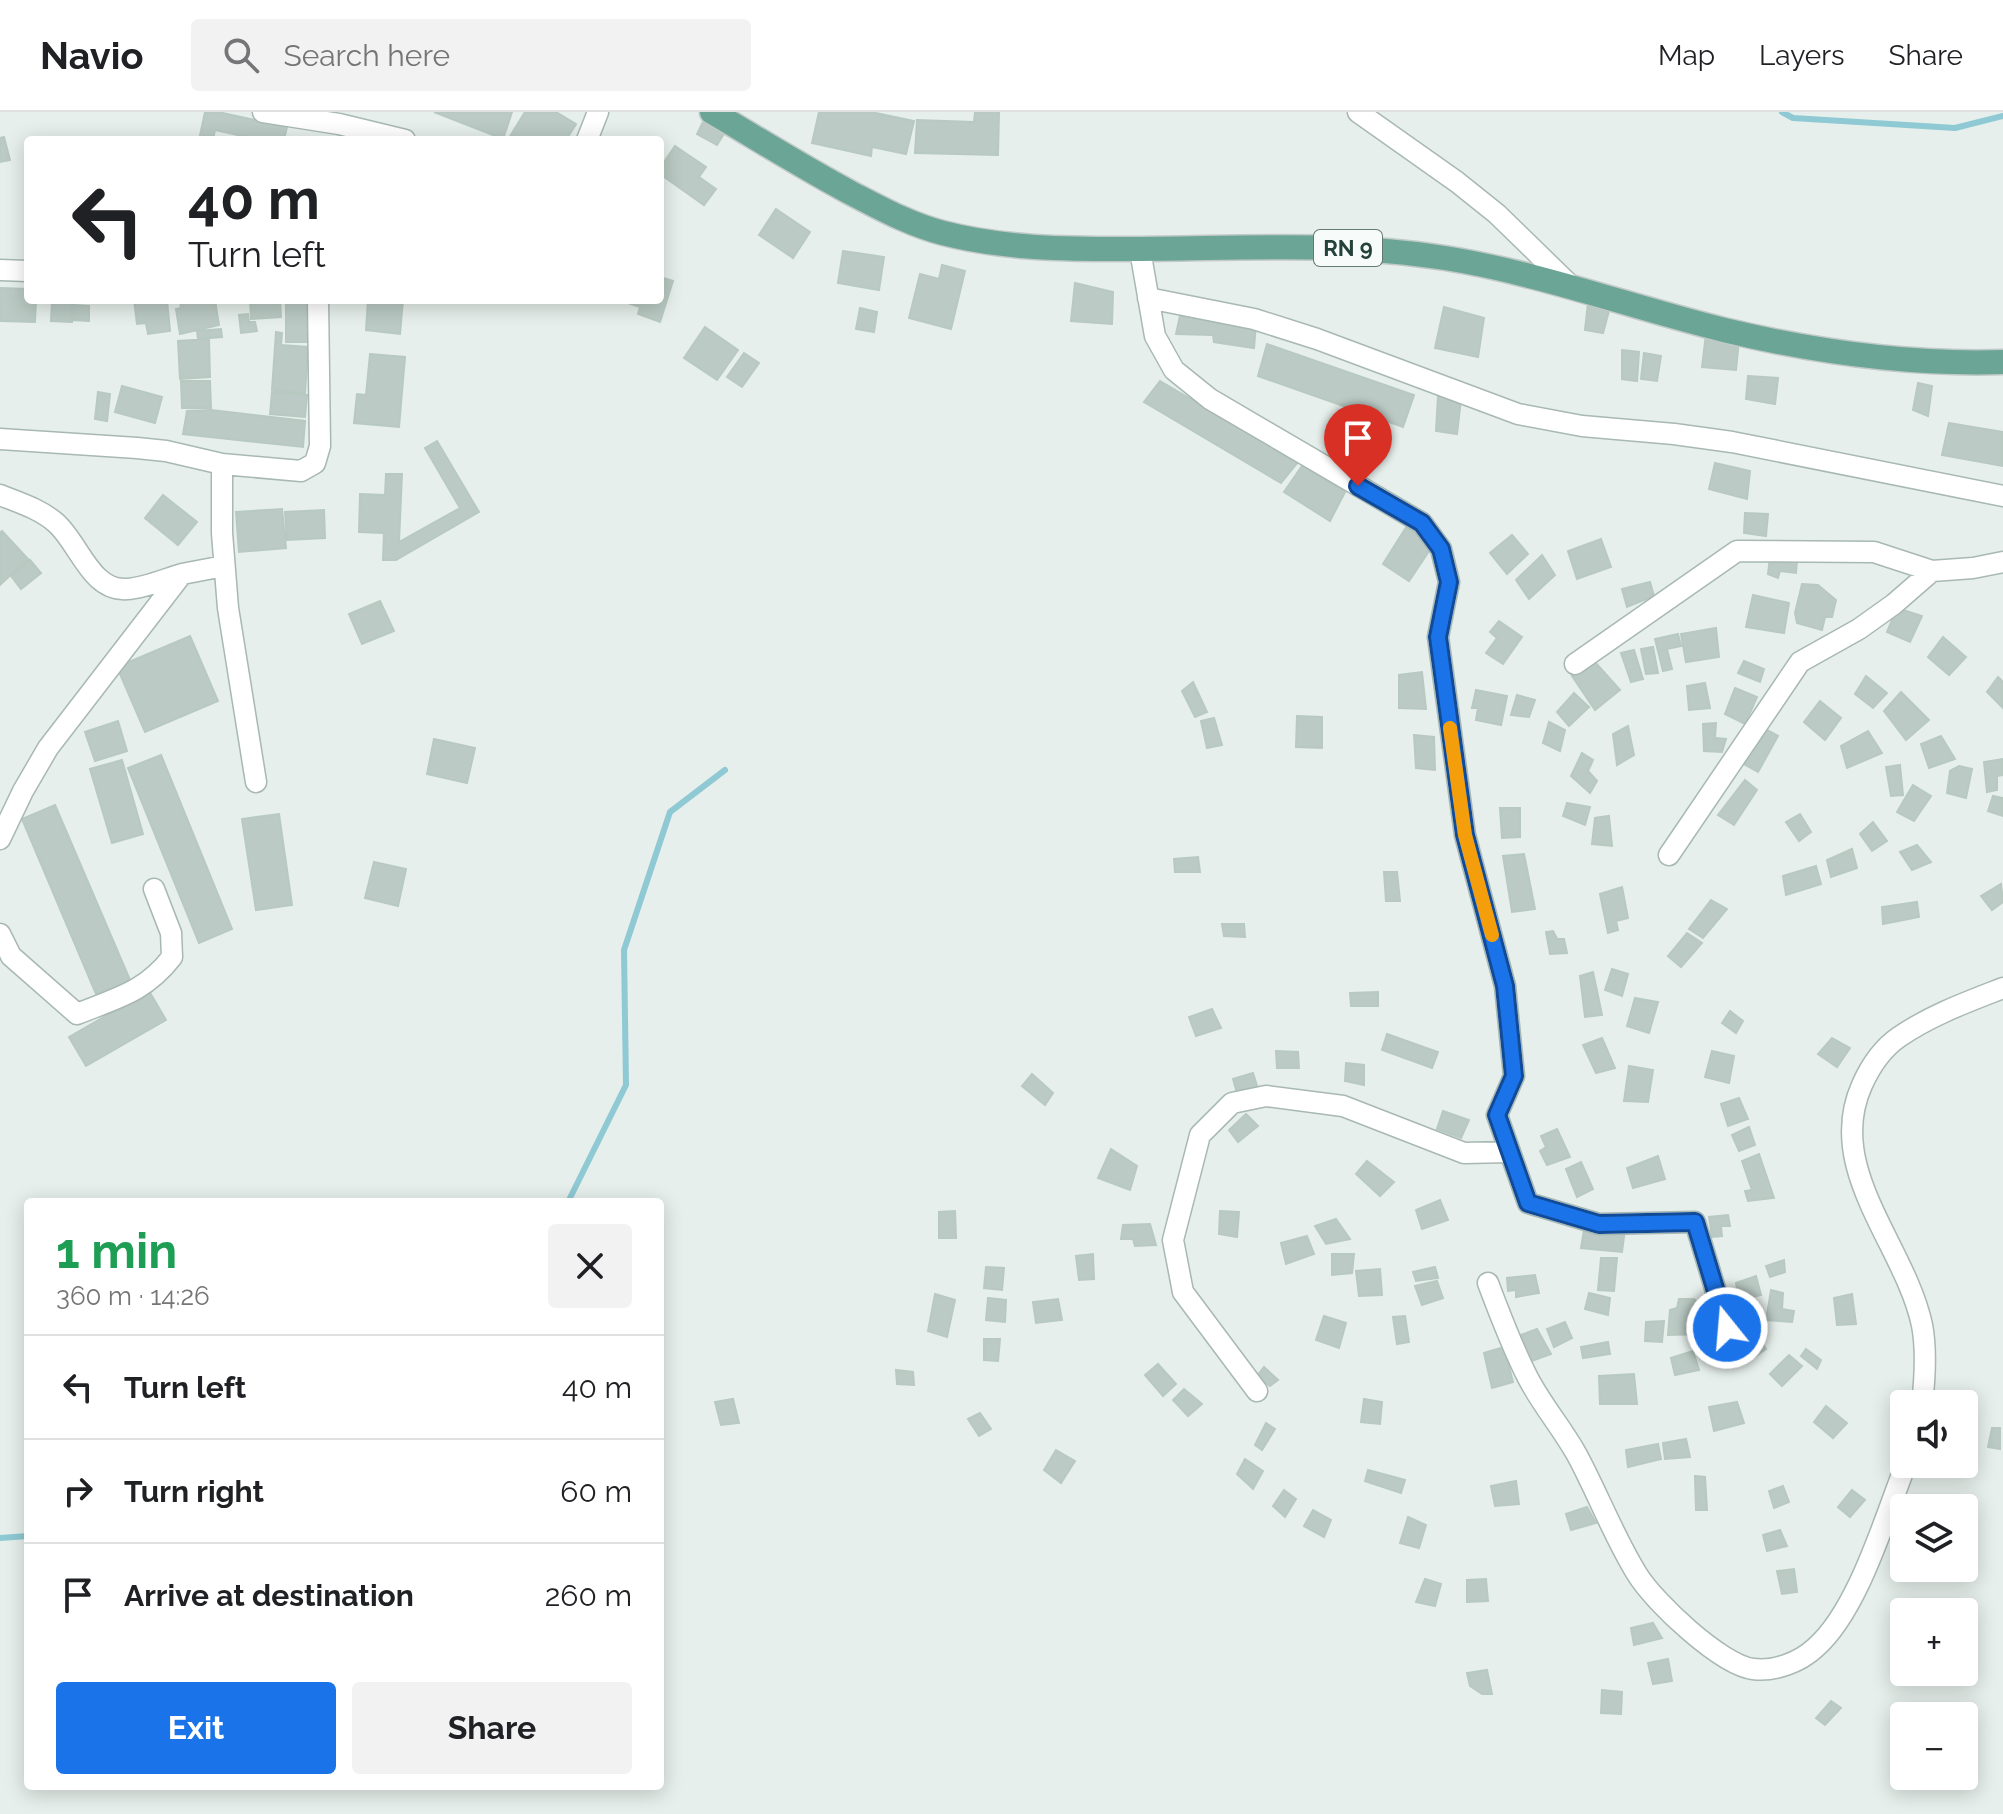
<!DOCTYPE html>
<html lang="en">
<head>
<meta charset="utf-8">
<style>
	body { margin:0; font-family:Raleway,sans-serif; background:#f2f2f2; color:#202124; height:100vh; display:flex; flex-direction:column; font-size:30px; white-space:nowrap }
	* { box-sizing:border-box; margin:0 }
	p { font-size:26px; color:#757577 }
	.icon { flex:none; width:44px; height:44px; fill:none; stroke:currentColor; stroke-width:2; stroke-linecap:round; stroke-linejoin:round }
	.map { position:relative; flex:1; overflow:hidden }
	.sheet { position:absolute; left:24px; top:1086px; width:640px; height:592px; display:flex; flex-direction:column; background:#fff; border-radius:8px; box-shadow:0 4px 20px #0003 }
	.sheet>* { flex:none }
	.banner { position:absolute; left:24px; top:24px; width:640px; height:168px; border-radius:8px; box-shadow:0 4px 20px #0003; background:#fff; color:#202124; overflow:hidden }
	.controls { position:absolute; left:1890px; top:1278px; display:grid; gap:16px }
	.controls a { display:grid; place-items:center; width:88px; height:88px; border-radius:8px; background:#fff; box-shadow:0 4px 20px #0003; font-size:40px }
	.pin { position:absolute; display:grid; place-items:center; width:68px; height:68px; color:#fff; margin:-82px -34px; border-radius:50% 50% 50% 0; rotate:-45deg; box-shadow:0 0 8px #0007 }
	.pin .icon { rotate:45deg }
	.me { position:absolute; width:88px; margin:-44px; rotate:343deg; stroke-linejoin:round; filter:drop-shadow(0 0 6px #0008) }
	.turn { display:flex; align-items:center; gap:28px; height:168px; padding:0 32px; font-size:36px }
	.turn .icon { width:104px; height:104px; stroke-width:2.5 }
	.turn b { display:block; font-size:56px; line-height:68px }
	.round { display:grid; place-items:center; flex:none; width:84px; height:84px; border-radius:8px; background:#f2f2f2 }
	.head { display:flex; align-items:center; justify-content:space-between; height:136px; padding:0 32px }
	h1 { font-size:48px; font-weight:700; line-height:60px; color:#1e9e55 }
	.cta { display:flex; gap:16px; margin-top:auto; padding:16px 32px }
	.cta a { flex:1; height:92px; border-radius:8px; background:#1a73e8; color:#fff; font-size:32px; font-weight:700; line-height:92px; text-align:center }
	.cta a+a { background:#f2f2f2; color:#202124 }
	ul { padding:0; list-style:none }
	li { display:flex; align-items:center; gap:24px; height:104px; padding:0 32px; border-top:2px solid #e0e0e0 }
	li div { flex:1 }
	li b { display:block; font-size:30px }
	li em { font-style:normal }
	header { display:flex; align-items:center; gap:48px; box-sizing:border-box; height:112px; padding:0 40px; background:#fff; border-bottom:2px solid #e0e0e0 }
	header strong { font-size:38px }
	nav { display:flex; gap:44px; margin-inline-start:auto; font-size:28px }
	.search { width:560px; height:72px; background:#f2f2f2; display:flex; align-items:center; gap:20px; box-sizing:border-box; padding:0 28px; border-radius:8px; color:#757577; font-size:30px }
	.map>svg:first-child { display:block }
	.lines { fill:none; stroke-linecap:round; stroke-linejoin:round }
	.stream { stroke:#8ec9d4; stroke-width:6 }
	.building { fill:#bbcac4; stroke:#b8c9c2; stroke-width:2 }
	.street-casing { stroke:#a8b8b2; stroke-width:23 }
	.primary-casing { stroke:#c2cac8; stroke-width:27 }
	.street { stroke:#fff; stroke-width:20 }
	.primary { stroke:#6aa596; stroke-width:24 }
	.route-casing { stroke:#114b97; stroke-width:20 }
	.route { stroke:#1a73e8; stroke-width:14 }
	.slow { stroke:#f59e0b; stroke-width:14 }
	.labels { text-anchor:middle; stroke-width:6; stroke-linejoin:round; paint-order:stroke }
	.shield { fill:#f7fbf9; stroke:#637a73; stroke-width:2 }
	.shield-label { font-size:22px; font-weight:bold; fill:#24423a }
</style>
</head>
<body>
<header>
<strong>Navio</strong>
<div class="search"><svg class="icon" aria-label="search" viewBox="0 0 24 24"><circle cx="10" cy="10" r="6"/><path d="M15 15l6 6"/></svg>Search here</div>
<nav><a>Map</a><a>Layers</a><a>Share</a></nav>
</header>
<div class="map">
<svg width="2003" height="1702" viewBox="0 0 2003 1702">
	<rect width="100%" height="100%" fill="#e6efeb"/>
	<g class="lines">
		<!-- stream -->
		<path class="stream" d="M1782,0L1793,6L1955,16L2003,4
			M568,1090L626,973L624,838L670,700L725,658
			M0,1426L28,1424"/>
	</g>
	<!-- building -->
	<path class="building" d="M205,0H218L287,15L284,28H246L247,25L215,18L213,28H199Z
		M434,0H512L503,27Z
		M525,0H556L576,12L566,28H512L509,26Z
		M819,0H871L914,9L906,42L872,35L871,44L812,31Z
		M975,0H999L998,43L915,41L917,8L974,10Z
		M704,8L725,20L717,33L697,22Z
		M4,25L10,48L0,50V26Z
		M675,34L706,55L699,65L716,77L704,93L660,62V56Z
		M776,97L810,120L793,146L759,123Z
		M843,139L884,145L879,178L838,171Z
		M942,153L965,159L951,217L909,206L920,162L939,167Z
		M660,165L673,169L660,210L638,202L640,195L619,188H660Z
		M1075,171L1113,180L1112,212L1071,209Z
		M0,176L28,177V188H36L35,210L0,209Z
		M52,188H72V210L51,209Z
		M134,188H167L170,219L148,222L146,211L137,212Z
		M180,188H215L219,213L180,222L176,197L181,196Z
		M250,188H280L281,205L251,207Z
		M286,188H311V230H286Z
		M368,188H403L400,222L366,218Z
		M1588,191L1610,195L1603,221L1585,218Z
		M74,193L89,194V209L74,208Z
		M1444,195L1484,206L1478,245L1435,236Z
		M860,196L877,200L874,220L856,217Z
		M1181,199L1256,212L1254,236L1214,230L1213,223L1176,222Z
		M248,202L249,210H255L257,219L241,221L239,203Z
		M705,215L738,238L717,268L684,246Z
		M221,217L222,225L198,227L197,219Z
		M276,220L282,221L281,233L308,235L305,281L272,278Z
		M1706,222L1739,228L1736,258L1702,255Z
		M209,227L210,265L180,267L178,229Z
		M1267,232L1414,283L1403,315L1258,264Z
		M1622,238L1639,240L1637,269L1622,267Z
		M744,241L759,251L742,275L727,265Z
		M1644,241L1661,244L1657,269L1641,267Z
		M370,242L405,245L399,315L354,311L357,282L366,283Z
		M1748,264L1778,266L1775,292L1746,287Z
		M181,269H210L211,296H182Z
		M1160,269L1298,350L1281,371L1144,290Z
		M1918,271L1932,274L1928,304L1913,298Z
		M122,274L162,285L155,311L115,300Z
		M98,280L110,282L107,309L95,307Z
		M272,280L307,283L305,305L270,302Z
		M1438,284L1461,287L1457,322L1436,319Z
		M211,298L305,309L303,335L183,322L187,299Z
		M1949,311L2003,320V354L1942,343Z
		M437,329L479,400L396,448H383L384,421L359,420L360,382L385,383L386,362H402L399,430L460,396L425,336Z
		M1715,351L1750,359L1747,387L1709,377Z
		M1302,354L1345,380L1330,409L1284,380Z
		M163,383L197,410L178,433L145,406Z
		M282,397L286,436L239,440L236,400Z
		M324,398L325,426L287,428L285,400Z
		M1745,401L1768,402L1766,424L1744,421Z
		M1410,409L1433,433L1409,469L1383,452Z
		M2,419L28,447L0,473V421Z
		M1512,423L1528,442L1507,462L1490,441Z
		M1601,427L1611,455L1577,467L1568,439Z
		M1542,443L1555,463L1529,487L1516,468Z
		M1770,445L1797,448L1796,461L1780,459L1778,466L1768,462Z
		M30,448L41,461L21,477L11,464Z
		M1650,470L1654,484L1627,495L1622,477Z
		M1802,472L1818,473L1836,488L1832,505H1825L1822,518L1797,511L1795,501Z
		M1753,483L1789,491L1784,521L1746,515Z
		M380,489L394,519L362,532L349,502Z
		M1897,496L1922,504L1910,530L1887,520Z
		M1499,509L1522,525L1503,552L1486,541L1497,526L1490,520Z
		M1716,516L1719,545L1686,550L1681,522Z
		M1678,522L1681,534L1667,537L1672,557L1663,559L1655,527Z
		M190,524L218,589L145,620L117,555Z
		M1943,525L1966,545L1949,563L1928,545Z
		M1653,535L1658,561L1646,562L1641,537Z
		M1634,538L1643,567L1631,570L1621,541Z
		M1594,549L1620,578L1595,598L1572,564Z
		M1744,549L1764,557L1760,570L1738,561Z
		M1422,560L1426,597L1399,596V563Z
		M1866,564L1887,581L1873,596L1855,582Z
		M1998,565L2003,570V596L1987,580Z
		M1193,570L1207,600L1195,605L1182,579Z
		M1705,571L1710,596L1689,598L1687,574Z
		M1735,576L1757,585L1745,612L1725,602Z
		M1476,578L1507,584L1501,613L1476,608L1478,596H1472Z
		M1901,580L1929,608L1906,628L1884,599Z
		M1574,581L1589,595L1569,614L1557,600Z
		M1517,583L1535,588L1529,605L1511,603Z
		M1820,589L1841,606L1825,628L1804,610Z
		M1297,604L1322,605V636L1296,635Z
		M1214,606L1222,633L1207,636L1201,609Z
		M118,609L127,639L95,649L85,620Z
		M1549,610L1565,618L1560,639L1543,631Z
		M1716,611L1715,626L1726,627L1722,640L1704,639L1703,612Z
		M1628,614L1634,643L1617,653L1613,622Z
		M1762,615L1778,624L1758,660L1740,650Z
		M1868,619L1882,641L1847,656L1841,634Z
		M1414,623L1434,625L1435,658L1416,656Z
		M1941,624L1955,647L1929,656L1921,632Z
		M434,627L475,636L467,671L427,662Z
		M1582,641L1593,648L1588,659L1597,669L1590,681L1571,664Z
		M161,643L232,817L199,831L128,656Z
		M2003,647V663L1997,664V678L1987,680L1984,650Z
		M122,648L143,722L112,731L90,657Z
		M1900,653L1903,683L1891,684L1886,655Z
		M1959,654L1972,657L1966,686L1947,681L1950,659Z
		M1745,668L1757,678L1734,713L1718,703Z
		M1913,673L1931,684L1914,709L1897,700Z
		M1993,684L2003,686V704L1988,699Z
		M1567,691L1590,695L1585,713L1563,704Z
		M55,693L130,868L96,882L22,707Z
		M1500,696H1520V725L1502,726Z
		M279,702L292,793L256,798L242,707Z
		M1800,702L1811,720L1799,729L1786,710Z
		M1609,704L1612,734L1592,732L1595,706Z
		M1873,710L1887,729L1872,739L1860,722Z
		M1917,733L1931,750L1912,758L1900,740Z
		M1852,737L1857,756L1831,765L1827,748Z
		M1524,742L1535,797L1512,800L1503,744Z
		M1198,745L1200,760H1175L1174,747Z
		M374,750L406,757L398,794L365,786Z
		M1816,754L1821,772L1786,783L1783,764Z
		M1384,760H1397L1400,789H1386Z
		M2001,772L2003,790L1992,798L1981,784Z
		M1622,775L1628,806L1616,809L1618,818L1608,821L1600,782Z
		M1711,788L1727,797L1703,826L1689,817Z
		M1917,790L1919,805L1883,812L1882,795Z
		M1222,812H1244L1245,825L1224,824Z
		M1553,819L1557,827H1564L1567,841L1550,842L1546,820Z
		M1687,821L1702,831L1681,855L1668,844Z
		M1612,857L1628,862L1622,884L1605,878Z
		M1593,860L1602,903L1585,905L1580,864Z
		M149,879L166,908L86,954L69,925Z
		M1378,880V894H1351L1350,881Z
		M1635,886L1658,890L1649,921L1627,914Z
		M1212,897L1221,916L1196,924L1189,905Z
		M1730,899L1743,909L1736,921L1722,911Z
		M1387,922L1438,940L1432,956L1382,938Z
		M1602,926L1615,956L1596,961L1583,933Z
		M1832,926L1850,936L1837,955L1818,942Z
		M1276,939L1298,940L1299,956H1277Z
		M1712,939L1734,944L1729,971L1705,965Z
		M1346,951L1364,953V973L1345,969Z
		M1629,954L1653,958L1648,990L1624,989Z
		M1253,961L1258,977L1237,981L1233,967Z
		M1032,962L1053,981L1045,993L1022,974Z
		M1739,986L1748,1007L1728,1014L1721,992Z
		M1443,999L1469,1008L1461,1026L1437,1017Z
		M1246,1002L1258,1014L1238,1030L1229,1018Z
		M1749,1015L1755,1033L1739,1039L1732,1023Z
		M1557,1017L1570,1045L1547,1053L1540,1039L1546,1035L1541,1024Z
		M1111,1037L1137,1054L1130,1078L1098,1066Z
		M1759,1042L1774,1086L1748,1089L1745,1079L1752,1078L1742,1049Z
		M1658,1044L1665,1067L1633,1076L1627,1056Z
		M1367,1049L1394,1070L1380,1084L1356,1062Z
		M1581,1050L1593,1077L1577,1085L1566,1057Z
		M1440,1088L1448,1108L1422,1117L1416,1098Z
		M955,1099L956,1126H939V1100Z
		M1220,1099L1239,1100L1237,1125L1219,1122Z
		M1728,1103L1730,1114H1721L1722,1124L1712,1125L1709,1105Z
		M1336,1107L1350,1127L1326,1132L1315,1114Z
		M1150,1112L1156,1133L1135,1134L1133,1127H1121L1123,1113Z
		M1585,1112L1625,1117L1622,1140L1581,1136Z
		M1307,1124L1314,1142L1286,1152L1281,1131Z
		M1093,1142L1094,1167L1079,1168L1076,1144Z
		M1332,1142H1354L1352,1161L1332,1163Z
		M1601,1146H1617L1614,1179L1598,1178Z
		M1784,1148L1785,1160L1770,1165L1766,1154Z
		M986,1155L1004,1156L1002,1178L984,1176Z
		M1435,1155L1438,1166L1416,1169L1413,1160Z
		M1380,1157L1382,1183L1359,1184L1356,1159Z
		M1535,1163L1539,1181L1516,1185V1178L1508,1179L1507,1166Z
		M1756,1164L1761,1183L1739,1188L1736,1171Z
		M1437,1169L1443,1186L1422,1193L1415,1174Z
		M1771,1178L1783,1181L1782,1197L1794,1199L1792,1210L1766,1208Z
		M1589,1181L1610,1186L1608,1203L1585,1197Z
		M935,1182L955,1188L947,1225L928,1219Z
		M1852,1182L1856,1212L1837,1213L1834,1186Z
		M988,1186L1006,1188L1005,1210L986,1208Z
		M1058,1187L1062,1208L1036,1211L1033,1190Z
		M1679,1187H1694L1703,1197V1222L1668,1223L1670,1198L1677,1196Z
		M1324,1204L1346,1211L1339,1236L1316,1228Z
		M1405,1204L1409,1230L1397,1232L1393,1205Z
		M1664,1209L1662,1230L1645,1229L1646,1210Z
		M1565,1210L1572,1226L1554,1235L1547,1217Z
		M1537,1217L1551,1242L1529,1250L1518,1224Z
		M1755,1220L1766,1237L1756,1244L1744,1228Z
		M984,1227H1000L998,1249L984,1248Z
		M1608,1230L1610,1242L1583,1246L1581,1235Z
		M1504,1235L1513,1270L1492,1276L1484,1241Z
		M1806,1237L1821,1248L1817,1257L1801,1244Z
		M1693,1239L1699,1258L1675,1263L1671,1246Z
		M1789,1243L1802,1254L1782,1274L1770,1262Z
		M1158,1252L1176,1272L1163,1284L1145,1263Z
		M1264,1255L1278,1268L1270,1274L1257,1264Z
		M896,1258L913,1260L914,1273L897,1272Z
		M1634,1262L1637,1292H1600L1599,1264Z
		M1184,1277L1202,1292L1188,1304L1173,1288Z
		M733,1287L739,1311L721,1313L715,1290Z
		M1364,1287L1382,1290L1380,1312L1361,1310Z
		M1737,1290L1744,1311L1714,1319L1709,1295Z
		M1826,1294L1847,1311L1833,1326L1814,1310Z
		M980,1301L991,1317L979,1324L968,1307Z
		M1266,1311L1275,1317L1262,1338L1255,1333Z
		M1992,1316H2000V1337L1988,1335Z
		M1686,1327L1690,1345L1665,1347L1663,1331Z
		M1658,1332L1661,1347L1628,1355L1626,1338Z
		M1056,1338L1075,1349L1061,1371L1044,1358Z
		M1245,1347L1263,1359L1253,1377L1237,1362Z
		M1368,1358L1405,1368L1401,1381L1365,1369Z
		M1695,1364L1705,1365L1707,1398H1696Z
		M1516,1369L1519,1392L1495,1394L1491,1374Z
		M1783,1374L1789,1390L1774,1396L1769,1379Z
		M1284,1378L1296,1387L1285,1405L1273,1394Z
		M1852,1378L1865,1388L1850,1405L1838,1395Z
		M1587,1395L1596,1411L1571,1418L1566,1402Z
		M1313,1398L1331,1408L1324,1425L1304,1414Z
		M1408,1405L1426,1413L1419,1436L1400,1431Z
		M1780,1418L1787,1434L1767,1439L1763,1423Z
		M1794,1457L1797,1480L1782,1482L1777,1459Z
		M1425,1467L1441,1472L1435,1494L1416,1490Z
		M1486,1467L1488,1489L1467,1490V1468Z
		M1653,1511L1662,1526L1634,1533L1631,1516Z
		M1668,1547L1672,1569L1653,1572L1648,1551Z
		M1487,1558L1492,1582H1482L1470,1574L1467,1561Z
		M1602,1578L1622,1580L1621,1602L1601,1601Z
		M1831,1589L1841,1596L1825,1613L1816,1606Z"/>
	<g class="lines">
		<defs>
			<path id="street" d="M263,0L339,12L405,28
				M1358,0L1457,70L1497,102L1574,177
				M587,28L598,0
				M1140,138L1155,224L1174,258L1210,287L1422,411L1441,437L1449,470L1438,525L1465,723L1505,874L1514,964L1497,1003L1528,1091L1599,1112L1695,1110L1727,1216
				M0,158L28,159
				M1148,186L1254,207L1317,227L1518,302L1582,314L1674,322L1732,330L2003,384
				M0,327L137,336L166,339L222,352
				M0,383C20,391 40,397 56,411C79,431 91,480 127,477C145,476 165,467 182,462
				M1575,552L1737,439L1874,440L1932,459L1973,456L2003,450
				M256,670L228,496L222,421V352L301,359L315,351L320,334L318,188
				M0,727L23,679L48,636L182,462L224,454
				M1669,743L1800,550L1859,517L1894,492L1932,459
				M0,822L11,844L77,902C117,886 145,880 172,845L171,821L154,777
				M1488,1171C1500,1203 1512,1235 1528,1266C1542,1293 1562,1316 1577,1343C1598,1382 1614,1425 1637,1462C1654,1490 1721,1553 1753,1557C1774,1560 1800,1550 1815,1536C1858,1499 1885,1405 1906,1352
				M1257,1279L1183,1180L1173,1128L1200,1023L1232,991L1266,984L1343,994L1464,1041L1509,1040
				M1922,1292C1925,1266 1927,1239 1922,1213C1905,1133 1824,1057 1862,973C1870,955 1883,936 1899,925C1931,903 1967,890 2003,876"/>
			<path id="primary" d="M712,0C758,27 804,56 851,81C880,96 911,113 943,121C997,135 1054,137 1110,137C1222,138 1334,128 1445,146C1539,161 1631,195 1724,218C1816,240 1909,253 2003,250"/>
		</defs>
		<!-- street casing -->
		<use href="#street" class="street-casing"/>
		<!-- primary casing -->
		<use href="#primary" class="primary-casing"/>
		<!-- street -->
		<use href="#street" class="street"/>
		<!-- primary -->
		<use href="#primary" class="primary"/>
	</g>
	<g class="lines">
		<defs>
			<path id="route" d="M1358,374L1422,411L1441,437L1449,470L1438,525L1465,723L1505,874L1514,964L1497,1003L1528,1091L1599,1112L1695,1110L1727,1216"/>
		</defs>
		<!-- route casing -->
		<use href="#route" class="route-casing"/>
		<!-- route -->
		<use href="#route" class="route"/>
		<!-- slow -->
		<path class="slow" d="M1450,616L1465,723L1492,823"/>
	</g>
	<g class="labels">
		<!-- shield labels -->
		<rect class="shield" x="1314" y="118" width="68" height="36" rx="6"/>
		<g class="shield-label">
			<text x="1348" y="144">RN 9</text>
		</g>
	</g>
</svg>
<div class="controls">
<a><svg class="icon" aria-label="sound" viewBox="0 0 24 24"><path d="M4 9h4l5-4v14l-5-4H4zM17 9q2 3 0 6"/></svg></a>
<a><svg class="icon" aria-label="layers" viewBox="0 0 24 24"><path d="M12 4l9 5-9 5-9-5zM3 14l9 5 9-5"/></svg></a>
<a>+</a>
<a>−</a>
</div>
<div class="pin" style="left:1358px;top:374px;background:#d93025"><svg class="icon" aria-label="arrive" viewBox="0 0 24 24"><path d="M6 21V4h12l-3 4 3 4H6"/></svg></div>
<svg class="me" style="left:1727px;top:1216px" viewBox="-20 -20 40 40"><circle r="17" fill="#1a73e8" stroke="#fff" stroke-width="3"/><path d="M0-11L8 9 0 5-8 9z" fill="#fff"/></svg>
<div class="banner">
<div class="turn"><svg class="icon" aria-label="left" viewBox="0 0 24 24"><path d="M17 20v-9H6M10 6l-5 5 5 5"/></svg><div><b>40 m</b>Turn left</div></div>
</div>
<section class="sheet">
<div class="head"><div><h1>1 min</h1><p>360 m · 14:26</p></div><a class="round"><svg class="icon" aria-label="close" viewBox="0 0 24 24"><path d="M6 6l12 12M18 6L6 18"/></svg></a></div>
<ul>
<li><svg class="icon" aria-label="left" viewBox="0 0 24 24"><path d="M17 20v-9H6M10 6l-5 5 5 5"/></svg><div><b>Turn left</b></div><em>40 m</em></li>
<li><svg class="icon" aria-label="right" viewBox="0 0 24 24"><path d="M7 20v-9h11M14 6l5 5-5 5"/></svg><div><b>Turn right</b></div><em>60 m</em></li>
<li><svg class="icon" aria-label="arrive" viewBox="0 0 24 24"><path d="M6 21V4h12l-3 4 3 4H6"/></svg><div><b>Arrive at destination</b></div><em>260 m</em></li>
</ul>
<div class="cta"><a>Exit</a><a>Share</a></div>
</section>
</div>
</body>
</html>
